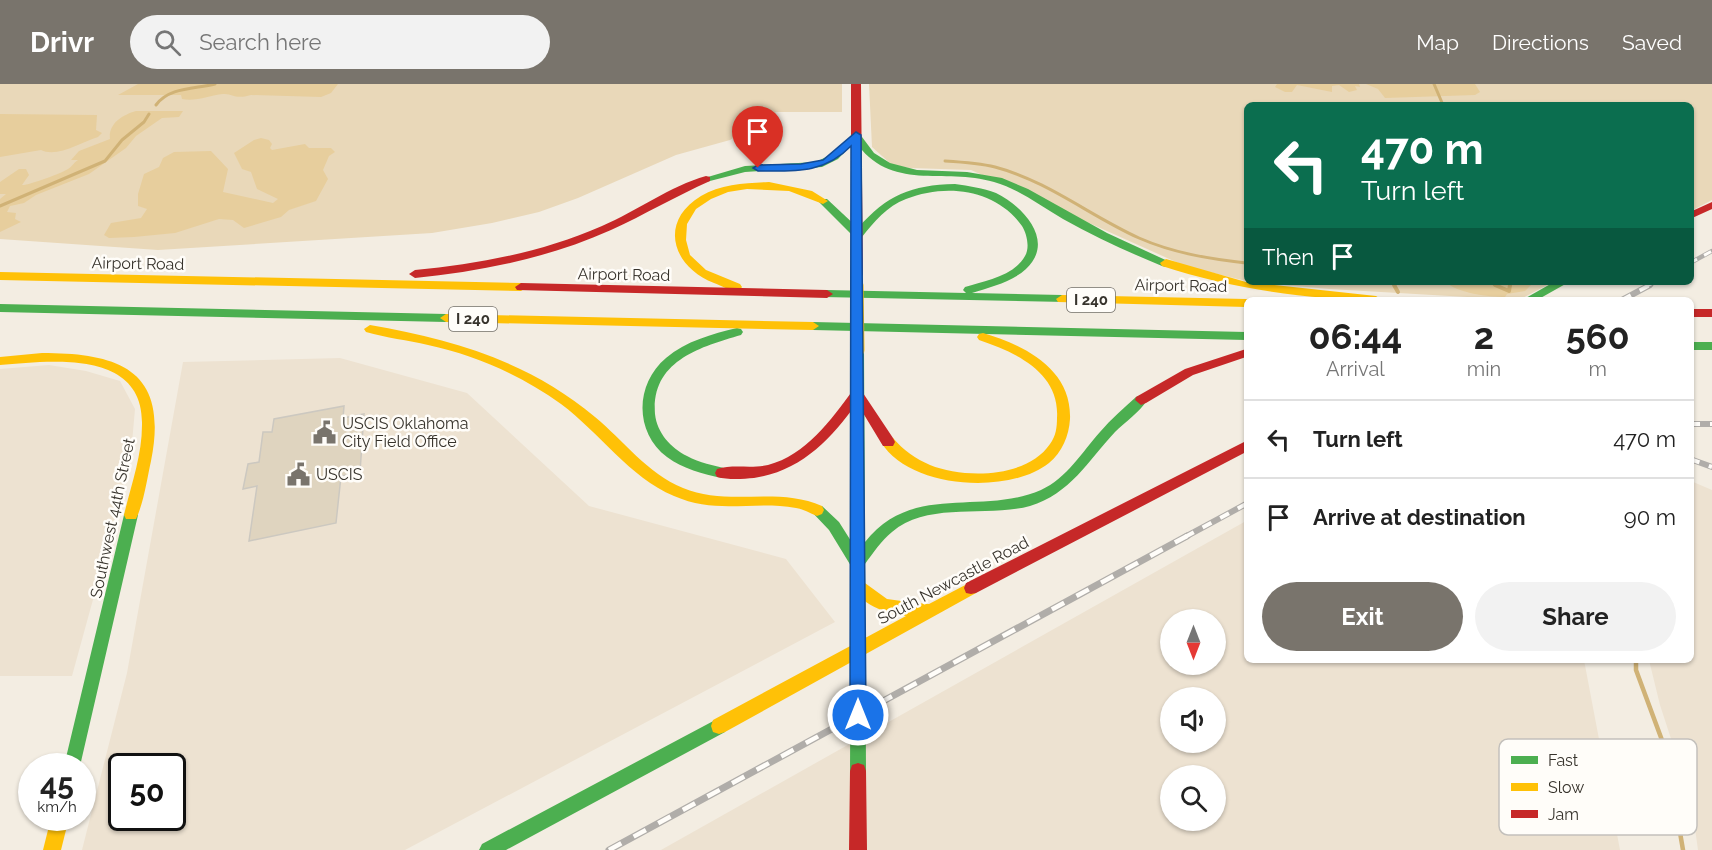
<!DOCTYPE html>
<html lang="en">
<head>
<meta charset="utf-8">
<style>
	body { margin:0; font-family:Raleway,sans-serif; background:#f2f2f2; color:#222; height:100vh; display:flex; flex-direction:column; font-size:22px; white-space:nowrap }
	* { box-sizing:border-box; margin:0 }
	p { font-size:20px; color:#767676 }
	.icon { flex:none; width:33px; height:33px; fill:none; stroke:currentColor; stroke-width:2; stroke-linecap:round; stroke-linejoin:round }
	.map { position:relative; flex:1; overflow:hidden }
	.details { position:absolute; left:1244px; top:213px; width:450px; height:366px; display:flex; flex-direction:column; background:#fff; border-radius:9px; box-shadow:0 2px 4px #0004 }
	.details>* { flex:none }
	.top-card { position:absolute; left:1244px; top:18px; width:450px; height:183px; border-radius:9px; box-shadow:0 2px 4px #0004; background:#0b6e4f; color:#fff; overflow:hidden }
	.needle { width:39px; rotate:180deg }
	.buttons { position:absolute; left:1160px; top:525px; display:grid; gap:12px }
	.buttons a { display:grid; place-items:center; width:66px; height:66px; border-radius:50%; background:#fff; box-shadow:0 2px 4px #0004; font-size:30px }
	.speed { position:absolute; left:18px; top:669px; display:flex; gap:12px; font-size:30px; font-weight:700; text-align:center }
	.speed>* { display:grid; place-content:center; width:78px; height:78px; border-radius:50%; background:#fff; box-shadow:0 2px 4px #0004; line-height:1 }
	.speed small { font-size:15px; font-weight:400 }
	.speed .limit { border:3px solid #111; border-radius:9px; background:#fff; color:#111 }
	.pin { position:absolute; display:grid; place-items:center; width:51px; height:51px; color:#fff; margin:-62px -26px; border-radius:50% 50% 50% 0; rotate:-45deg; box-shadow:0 0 6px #0007 }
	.pin .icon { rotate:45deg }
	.me { position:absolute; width:66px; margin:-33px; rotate:0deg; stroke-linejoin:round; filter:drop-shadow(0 0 4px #0008) }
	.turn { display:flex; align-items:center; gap:21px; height:126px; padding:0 18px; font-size:27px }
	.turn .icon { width:78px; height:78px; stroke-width:2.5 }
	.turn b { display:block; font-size:42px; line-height:51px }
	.then { display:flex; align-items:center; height:57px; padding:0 18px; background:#0003; gap:12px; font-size:22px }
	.eta { display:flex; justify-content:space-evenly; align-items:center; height:102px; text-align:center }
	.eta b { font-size:36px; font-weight:700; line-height:42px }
	.button { display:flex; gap:12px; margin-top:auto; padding:12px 18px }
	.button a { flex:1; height:69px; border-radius:36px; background:#79746c; color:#fff; font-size:24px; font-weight:700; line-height:69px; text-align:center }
	.button a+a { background:#f2f2f2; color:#222 }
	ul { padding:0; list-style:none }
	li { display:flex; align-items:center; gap:18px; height:78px; padding:0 18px; border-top:2px solid #e0e0e0 }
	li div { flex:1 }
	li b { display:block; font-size:22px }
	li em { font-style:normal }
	header { display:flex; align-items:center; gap:36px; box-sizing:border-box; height:84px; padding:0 30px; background:#79746c; color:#fff }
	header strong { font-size:28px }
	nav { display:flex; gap:33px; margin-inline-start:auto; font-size:21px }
	.search { width:420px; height:54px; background:#f2f2f2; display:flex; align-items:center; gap:15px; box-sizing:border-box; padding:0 21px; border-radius:33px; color:#767676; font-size:22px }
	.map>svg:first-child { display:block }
	.built { fill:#ede2d1; fill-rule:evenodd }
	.green { fill:#e9d8b9 }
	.forest { fill:#e7ce9d }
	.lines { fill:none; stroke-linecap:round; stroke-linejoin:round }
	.stream-far2 { stroke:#d0b276; stroke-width:3 }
	.stream-far1 { stroke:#d0b276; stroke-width:4 }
	.stream { stroke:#d0b276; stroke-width:4.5 }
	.building { fill:#dfd4bf; stroke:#ccc8c0; stroke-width:1.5 }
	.fast { fill:#4caf50; fill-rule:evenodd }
	.slow { fill:#ffc107; fill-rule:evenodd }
	.jam { fill:#c62828; fill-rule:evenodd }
	.rail-far2-casing { stroke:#b0ada9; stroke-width:4.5 }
	.rail-far1-casing { stroke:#b0ada9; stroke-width:6 }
	.rail-casing { stroke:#b0ada9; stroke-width:7 }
	.rail-far2 { stroke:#fffdf9; stroke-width:3; stroke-dasharray:8; stroke-linecap:butt }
	.rail-far1 { stroke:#fffdf9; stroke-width:4; stroke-dasharray:10; stroke-linecap:butt }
	.rail { stroke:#fffdf9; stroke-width:4.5; stroke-dasharray:14; stroke-linecap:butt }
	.slow-bridge-far1 { stroke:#ffc107; stroke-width:10 }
	.slow-bridge { stroke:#ffc107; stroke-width:13 }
	.route { fill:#1a73e8; stroke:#114b97; stroke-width:1.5 }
	.labels { text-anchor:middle; stroke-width:5; stroke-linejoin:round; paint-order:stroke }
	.shield { fill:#fffdf9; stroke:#73706a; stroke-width:1.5 }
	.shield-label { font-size:15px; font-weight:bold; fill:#37332c }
	.street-label { font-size:16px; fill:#37332c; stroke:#fffdf9 }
	.poi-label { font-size:16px; fill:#37332c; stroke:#fffdf9; text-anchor:start }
	.key { fill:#fffdf9; stroke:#c3c0bc; stroke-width:1.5 }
	.key-label { font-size:16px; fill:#37332c }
</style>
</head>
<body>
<header>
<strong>Drivr</strong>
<div class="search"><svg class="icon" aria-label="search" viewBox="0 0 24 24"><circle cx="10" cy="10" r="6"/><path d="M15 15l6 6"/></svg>Search here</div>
<nav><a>Map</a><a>Directions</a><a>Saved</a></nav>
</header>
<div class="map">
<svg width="1712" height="766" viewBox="0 0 1712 766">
	<rect width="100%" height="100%" fill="#f3ede2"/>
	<!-- built -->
	<path class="built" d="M340,274L467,309L589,422L786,475L835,538L405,766H82L127,589L183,278ZM122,682H172V734H122Z
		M49,281L86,287L120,297L135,325L130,381L72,592H0V285Z
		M1691,397L1712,406V766H1698L1691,716L1660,621L1649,576H1690Z
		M1246,437V576H1584L1620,766H661ZM1170,536H1215V580H1170ZM1170,614H1215V658H1170ZM1170,692H1215V736H1170Z"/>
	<!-- green -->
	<path class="green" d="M0,0H842V28H776L730,56L676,71L578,114L539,128L492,139L432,149L158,166L0,155Z
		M869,0H1712V116L1691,127L1690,21H1246V197L1185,182L971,86L910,84L892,81L872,63Z
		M1249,198H1553L1519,216L1329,205Z"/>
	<!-- forest -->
	<path class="forest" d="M138,0H338L331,9L321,13L251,11C234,16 233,9 223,10C210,11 196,18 182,15L181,11H118Z
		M1277,0H1359L1360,3L1355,2L1357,6L1349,8L1339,1L1332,2V8L1297,1L1292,8H1285L1275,3Z
		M1366,0H1475L1480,8L1475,11L1385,14L1378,5Z
		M136,27H183L179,33L162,34L136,52L126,64L89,90L36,111L24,119L10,122L7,128L16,129L15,135L21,138L0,148V115L6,110H0V98L19,85H26L29,91L22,101C27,102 62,89 68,85C72,83 74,78 78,76H71L79,67L110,55C108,40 122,31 136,27Z
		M0,30L97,31L96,46L102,49L98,53C82,58 57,74 41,66L0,73Z
		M261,54L269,56L272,60L270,64L272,66L305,60L309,64H331L335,68L329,72L323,86L328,95L316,117L289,126L281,133L244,144L233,136L219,135L175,149L134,153L109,154L104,151L111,139L141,134L147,125L138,122V110L144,90L159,83L163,74L174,68L211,67L228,85L223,108L273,119L278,115L257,105L251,88L242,85L234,69L254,56Z
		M1446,198H1534L1525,207L1507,210L1505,213C1490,213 1456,209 1446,198Z"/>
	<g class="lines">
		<!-- stream-far2 -->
		<path class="stream-far2" d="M1434,0L1443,21
			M156,21C169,3 195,5 215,0
			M945,77C962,78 979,79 995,83C1048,97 1090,132 1139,154C1173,169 1210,175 1246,179
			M0,122L105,77L122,56L144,38L149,30
			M1393,198L1395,202
			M1489,198L1498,202
			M1510,202V198"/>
		<!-- stream-far1 -->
		<path class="stream-far1" d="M1394,201L1398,208
			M1495,201L1509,207L1510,201"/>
		<!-- stream -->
		<path class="stream" d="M1636,576V586L1666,667L1683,766"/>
	</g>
	<!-- building -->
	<path class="building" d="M344,322L343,334L364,330L360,388L341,392L336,439L249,457L257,402L243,405L248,380L259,378L263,348H272L274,335Z"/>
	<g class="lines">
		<!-- fast -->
		<path class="fast" d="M856,48L859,49L874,69L890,79L917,86L967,88L1002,94L1028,105L1107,149L1172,179L1166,183L1162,182C1128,168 1095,153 1063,135C1040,122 1019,105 994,98C944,83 890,109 855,57L838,75L822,83L745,88L706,98L701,95L745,82L816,78L830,71Z
			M955,100C969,102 983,104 996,109C1023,122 1056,157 1026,185C1012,198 990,203 972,209L1062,211L1068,215L1066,218L823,213L821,210L827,206L966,209L963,206L965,203C984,197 1014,192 1025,172C1030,164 1027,150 1022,142C996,105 946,99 906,115C887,122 874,138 862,153H854L818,117L819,115H827L858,144C887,111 911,101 955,100Z
			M1554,198H1569L1537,216H1522Z
			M0,220L446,230L452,234L446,238L0,228Z
			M813,238L1246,248V256L813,246L807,242Z
			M737,244L741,245L743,248L741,251C700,263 651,277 655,330C657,349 671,364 687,372C700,379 713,381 727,385L729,389L727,393L722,394C703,390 683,385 667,373C634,348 635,300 666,274C686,257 712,250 737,244Z
			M1690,258H1712V266H1690Z
			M858,262L864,266L865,458C912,398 981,432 1041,406C1067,394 1082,368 1100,348C1111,335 1124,324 1136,313L1141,311L1147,316C1140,328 1125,338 1115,348C1088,377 1070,410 1030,422C986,434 929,417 892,448C881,457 873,469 865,480L866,687L864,693L858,695L852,693L850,687L851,482L829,446L810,426L812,422H822L839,438L851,457L852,266Z
			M131,425L136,427L138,431L80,682H64L124,431L126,427Z
			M719,634L725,636L727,642L725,648L506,766H479L482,760Z"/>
		<!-- slow -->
		<path class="slow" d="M769,98L812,107L828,117L823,120L789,107L747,105L728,108L711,115L696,125L687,140L686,156L690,171L706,186L740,200L742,203L740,206C732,208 722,202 714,199C671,182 659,137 701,112C721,100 747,99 769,98Z
			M1166,175L1246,198L1376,212L1382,216C1307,216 1233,205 1162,182L1160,179Z
			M0,188L521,199L527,203L521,207L0,196Z
			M1062,211L1246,215L1249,216H1246V223L1058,218L1056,215Z
			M446,230L813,238L819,242L813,246L446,238L440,234Z
			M370,241C452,255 530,278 595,333C624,357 647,389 683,404C728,423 777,402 822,422L824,426L822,430L817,432C810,429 803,425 796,424C753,416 717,431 674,412C629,393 600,349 561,320C522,292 476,271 428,261C408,256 386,254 366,248L364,245Z
			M983,249C1024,261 1072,285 1070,335C1069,352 1062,368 1049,379C1009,411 909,405 881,358L883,354H893C903,366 916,375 930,381C965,395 1027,394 1050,360C1056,352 1057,343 1057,334C1060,288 1015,268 979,256L977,253L979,250Z
			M42,269C121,269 169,287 151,377C147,395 144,418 136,435H126L124,431C131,401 142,372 142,341C144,265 51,277 0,281V273Z
			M858,494L887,515L916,519L929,520L971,498L976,499L978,504L976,509L725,648L719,650L713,648L711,642L713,636L906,532C885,530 860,520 851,500L853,495Z
			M51,734H69L61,766H43Z"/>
		<!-- jam -->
		<path class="jam" d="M851,0H861L863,191L857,195L851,191Z
			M706,92L710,93V97C676,112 644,131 611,146C549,174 482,187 415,194L409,190L415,186C479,180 543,168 602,142C637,127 670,102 706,92Z
			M1712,118V125L1690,135V128Z
			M521,199L827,206L833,210L827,214L517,206L515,203Z
			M1690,225H1712V233H1690Z
			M1246,265V273L1193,291L1146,319L1141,321L1135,316L1136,313L1185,285Z
			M857,304L861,306L893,354L895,358L893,362H883L857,319C830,356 801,387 754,394C743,395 728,396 717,393L715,389L717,385C733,380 751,385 768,381C806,371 831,336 853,306Z
			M1246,357V368L976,509L971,510L966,509L964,504L966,499Z
			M858,679L864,681L866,687L867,766H849L850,687L852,681Z"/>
		<defs>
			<path id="rail-far2" d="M1690,179L1712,167
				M1647,202L1655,198"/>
			<path id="rail-far1" d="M1622,216L1650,201
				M1690,340H1712
				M1690,375L1712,383
				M1185,453L1246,420"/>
			<path id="rail" d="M609,766L1187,452"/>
		</defs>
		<!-- rail-far2 casing -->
		<use href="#rail-far2" class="rail-far2-casing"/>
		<!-- rail-far1 casing -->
		<use href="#rail-far1" class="rail-far1-casing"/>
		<!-- rail casing -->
		<use href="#rail" class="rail-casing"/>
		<!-- rail-far2 -->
		<use href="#rail-far2" class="rail-far2"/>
		<!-- rail-far1 -->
		<use href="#rail-far1" class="rail-far1"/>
		<!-- rail -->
		<use href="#rail" class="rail"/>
		<!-- slow-bridge-far1 -->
		<path class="slow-bridge-far1" d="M857,191V202"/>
		<!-- slow-bridge -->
		<path class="slow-bridge" d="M857,201L858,266"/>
	</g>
	<!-- route -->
	<path class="route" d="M856,48L861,51L866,631L864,637L858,639L852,637L850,631L851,62C824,90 794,87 758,87L753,84L758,81L801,80L823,76Z"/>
	<!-- icons -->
	<defs>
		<symbol id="civic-bare" viewBox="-9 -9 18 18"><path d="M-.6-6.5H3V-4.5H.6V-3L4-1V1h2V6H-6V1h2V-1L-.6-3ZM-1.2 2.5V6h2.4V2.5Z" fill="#79746c" stroke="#fffdf9" stroke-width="2.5" paint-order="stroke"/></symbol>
	</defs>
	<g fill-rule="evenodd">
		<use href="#civic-bare" x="308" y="332" width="33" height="33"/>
		<use href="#civic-bare" x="282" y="374" width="33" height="33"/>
	</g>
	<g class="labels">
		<!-- shield labels -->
		<g class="shield">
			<rect x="1067" y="204" width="48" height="24" rx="4.5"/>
			<rect x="449" y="223" width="48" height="24" rx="4.5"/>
		</g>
		<g class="shield-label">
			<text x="1091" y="221">I 240</text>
			<text x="473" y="240">I 240</text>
		</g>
		<!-- street labels -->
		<g class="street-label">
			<text transform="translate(138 179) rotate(1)" y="6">Airport Road</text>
			<text transform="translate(624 190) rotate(1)" y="6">Airport Road</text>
			<text transform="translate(1181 201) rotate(1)" y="6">Airport Road</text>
			<text transform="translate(112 434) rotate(-78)" y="6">Southwest 44th Street</text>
			<text transform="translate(953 496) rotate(-28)" y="6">South Newcastle Road</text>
		</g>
		<!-- poi labels -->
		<g class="poi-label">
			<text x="342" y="345">USCIS Oklahoma<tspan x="342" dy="18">City Field Office</tspan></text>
			<text x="316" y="396">USCIS</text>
		</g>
	</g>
	<!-- legend -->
	<rect x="1499" y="655" width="198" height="96" rx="9" class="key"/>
	<rect x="1511" y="672" width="27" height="8" fill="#4caf50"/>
	<rect x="1511" y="699" width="27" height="8" fill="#ffc107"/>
	<rect x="1511" y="726" width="27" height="8" fill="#c62828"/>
	<g class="key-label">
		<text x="1548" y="682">Fast</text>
		<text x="1548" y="709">Slow</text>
		<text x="1548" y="736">Jam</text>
	</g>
</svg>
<div class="buttons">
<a><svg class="needle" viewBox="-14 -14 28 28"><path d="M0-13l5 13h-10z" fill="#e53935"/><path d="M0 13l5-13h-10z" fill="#767676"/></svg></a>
<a><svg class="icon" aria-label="sound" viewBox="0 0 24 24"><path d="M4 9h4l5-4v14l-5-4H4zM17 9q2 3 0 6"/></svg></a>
<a><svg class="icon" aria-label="search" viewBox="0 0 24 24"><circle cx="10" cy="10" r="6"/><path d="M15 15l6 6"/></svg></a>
</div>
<div class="speed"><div>45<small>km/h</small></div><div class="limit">50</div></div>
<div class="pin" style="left:758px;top:84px;background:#d93025"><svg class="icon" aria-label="arrive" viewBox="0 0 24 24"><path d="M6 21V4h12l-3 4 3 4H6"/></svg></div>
<svg class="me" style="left:858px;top:631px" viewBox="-20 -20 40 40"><circle r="17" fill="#1a73e8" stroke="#fff" stroke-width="3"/><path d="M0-11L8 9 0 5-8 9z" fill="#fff"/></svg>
<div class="top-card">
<div class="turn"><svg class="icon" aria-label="left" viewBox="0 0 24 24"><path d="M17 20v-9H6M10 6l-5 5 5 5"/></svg><div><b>470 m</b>Turn left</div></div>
<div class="then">Then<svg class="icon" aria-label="arrive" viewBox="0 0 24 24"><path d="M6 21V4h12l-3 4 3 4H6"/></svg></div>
</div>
<section class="details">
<div class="eta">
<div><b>06:44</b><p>Arrival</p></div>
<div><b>2</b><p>min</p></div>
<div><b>560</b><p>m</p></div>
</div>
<ul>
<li><svg class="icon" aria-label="left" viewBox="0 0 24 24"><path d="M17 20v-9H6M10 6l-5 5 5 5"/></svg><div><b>Turn left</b></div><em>470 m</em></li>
<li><svg class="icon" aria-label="arrive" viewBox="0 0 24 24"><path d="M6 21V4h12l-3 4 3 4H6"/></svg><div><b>Arrive at destination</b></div><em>90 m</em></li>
</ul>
<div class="button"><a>Exit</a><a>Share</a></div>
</section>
</div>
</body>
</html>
